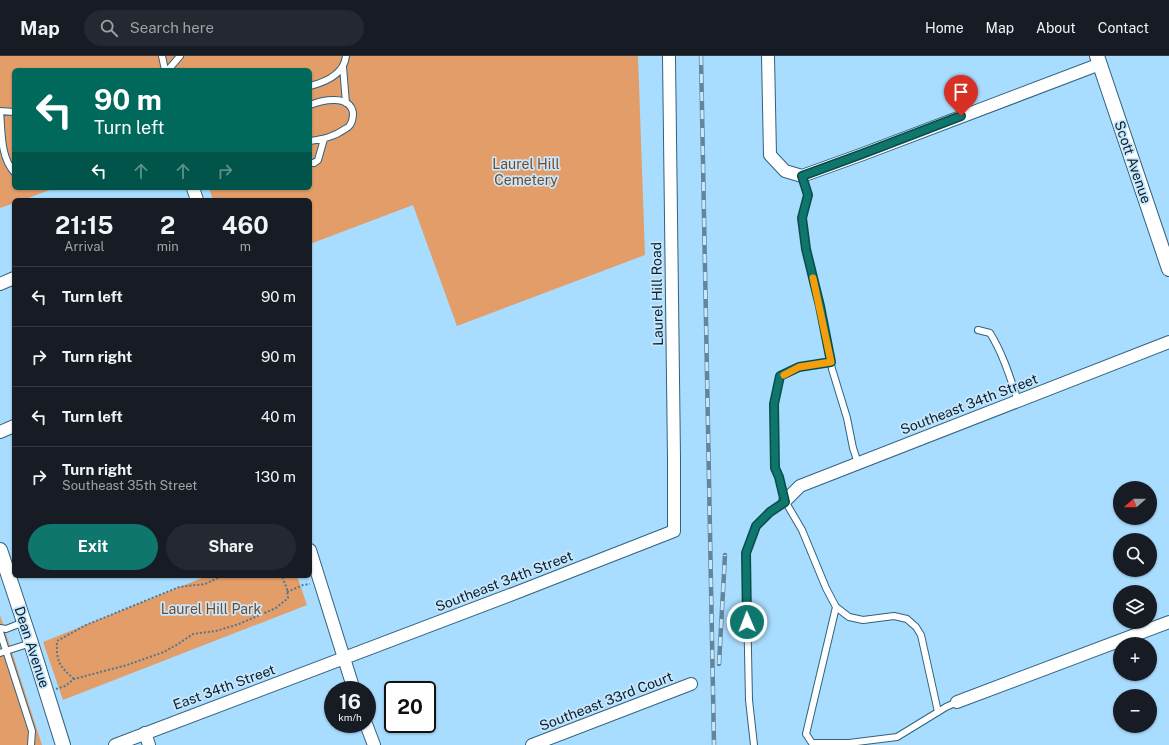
<!DOCTYPE html>
<html lang="en">
<head>
<meta charset="utf-8">
<style>
	body { margin:0; font-family:"Public Sans",sans-serif; background:#242831; color:#f1f3f6; height:100vh; display:flex; flex-direction:column; font-size:15px; white-space:nowrap }
	* { box-sizing:border-box; margin:0 }
	p { font-size:13px; color:#9ea1a6 }
	.icon { flex:none; width:22px; height:22px; fill:none; stroke:currentColor; stroke-width:2; stroke-linecap:round; stroke-linejoin:round }
	.map { position:relative; flex:1; overflow:hidden }
	.sheet { position:absolute; left:12px; top:142px; width:300px; height:380px; display:flex; flex-direction:column; background:#171b24; border-radius:6px; box-shadow:0 1px 3px #0004 }
	.sheet>* { flex:none }
	.top-card { position:absolute; left:12px; top:12px; width:300px; height:122px; border-radius:6px; box-shadow:0 1px 3px #0004; background:#00695c; color:#fff; overflow:hidden }
	.needle { width:26px; rotate:249deg }
	.fabs { position:absolute; left:1113px; top:425px; display:grid; gap:8px }
	.fabs a { display:grid; place-items:center; width:44px; height:44px; border-radius:50%; background:#171b24; box-shadow:0 1px 3px #0004; font-size:20px }
	.speed { position:absolute; left:324px; top:625px; display:flex; gap:8px; font-size:20px; font-weight:700; text-align:center }
	.speed>* { display:grid; place-content:center; width:52px; height:52px; border-radius:50%; background:#171b24; box-shadow:0 1px 3px #0004; line-height:1 }
	.speed small { font-size:10px; font-weight:400 }
	.speed .limit { border:2px solid #111; border-radius:6px; background:#fff; color:#111 }
	.pin { position:absolute; display:grid; place-items:center; width:34px; height:34px; color:#fff; margin:-41px -17px; border-radius:50% 50% 50% 0; rotate:-45deg; box-shadow:0 0 4px #0007 }
	.pin .icon { rotate:45deg }
	.me { position:absolute; width:44px; margin:-22px; rotate:359deg; stroke-linejoin:round; filter:drop-shadow(0 0 3px #0008) }
	.turn { display:flex; align-items:center; gap:14px; height:84px; padding:0 16px; font-size:18px }
	.turn .icon { width:52px; height:52px; stroke-width:2.5 }
	.turn b { display:block; font-size:28px; line-height:34px }
	.lanes { display:flex; align-items:center; height:38px; padding:0 16px; background:#0003; justify-content:center; gap:20px; direction:ltr }
	.lanes .off { opacity:.35 }
	.eta { display:flex; justify-content:space-evenly; align-items:center; height:68px; text-align:center }
	.eta b { font-size:24px; font-weight:700; line-height:28px }
	.cta { display:flex; gap:8px; margin-top:auto; padding:8px 16px }
	.cta a { flex:1; height:46px; border-radius:24px; background:#0f766e; color:#fff; font-size:16px; font-weight:700; line-height:46px; text-align:center }
	.cta a+a { background:#242831; color:#f1f3f6 }
	ul { padding:0; list-style:none }
	li { display:flex; align-items:center; gap:12px; height:60px; padding:0 16px; border-top:1px solid #363941 }
	li div { flex:1 }
	li b { display:block; font-size:15px }
	li em { font-style:normal }
	header { display:flex; align-items:center; gap:24px; box-sizing:border-box; height:56px; padding:0 20px; background:#171b24; border-bottom:1px solid #363941 }
	header strong { font-size:19px }
	nav { display:flex; gap:22px; margin-inline-start:auto; font-size:14px }
	.search { width:280px; height:36px; background:#242831; display:flex; align-items:center; gap:10px; box-sizing:border-box; padding:0 14px; border-radius:22px; color:#9ea1a6; font-size:15px }
	.map>svg:first-child { display:block }
	.green { fill:#e29d69 }
	.lines { fill:none; stroke-linecap:round; stroke-linejoin:round }
	.service-casing { stroke:#30627f; stroke-width:8 }
	.minor-casing { stroke:#30627f; stroke-width:14 }
	.tertiary-casing { stroke:#30627f; stroke-width:16 }
	.path { stroke:#54778e; stroke-width:2; stroke-dasharray:2 2; stroke-linecap:butt }
	.service { stroke:#fff; stroke-width:6 }
	.minor { stroke:#fff; stroke-width:12 }
	.tertiary { stroke:#fff; stroke-width:14 }
	.rail-casing { stroke:#60869e; stroke-width:4.5 }
	.rail { stroke:#c8e7fc; stroke-width:3; stroke-dasharray:9; stroke-linecap:butt }
	.route-casing { stroke:#0a4d48; stroke-width:10 }
	.route { stroke:#0f766e; stroke-width:7 }
	.slow { stroke:#f59e0b; stroke-width:7 }
	.labels { text-anchor:middle; stroke-width:3.5; stroke-linejoin:round; paint-order:stroke }
	.street-label { font-size:14px; fill:#081d29; stroke:#c8e7fc }
	.park-label { font-size:14px; fill:#754928; stroke:#c8e7fc }
</style>
</head>
<body>
<header>
<strong>Map</strong>
<div class="search"><svg class="icon" aria-label="search" viewBox="0 0 24 24"><circle cx="10" cy="10" r="6"/><path d="M15 15l6 6"/></svg>Search here</div>
<nav><a>Home</a><a>Map</a><a>About</a><a>Contact</a></nav>
</header>
<div class="map">
<svg width="1169" height="689" viewBox="0 0 1169 689">
	<rect width="100%" height="100%" fill="#a9ddff"/>
	<!-- green -->
	<path class="green" d="M0,0H638L645,199L457,270L413,149L310,188V144H213L209,132H310V14H14V132H55L23,144H14V147L0,152Z
		M207,520H297L307,549L63,644L43,586Z
		M0,559L42,689H0Z"/>
	<g class="lines">
		<defs>
			<path id="service" d="M162,0L165,14
				M343,11L346,47
				M168,14L180,0
				M310,30C326,26 344,18 346,0
				M310,49C322,44 350,38 353,57C353,61 352,66 350,69C349,71 347,72 345,73C334,81 323,83 310,85
				M0,55C2,75 0,100 14,116
				M0,55L14,56
				M310,107H314L318,104L324,83
				M802,120L808,139L802,162L806,193L820,250L832,313L847,362L853,392L858,407
				M978,274L990,277C1003,298 1010,321 1018,345
				M831,306L799,311L780,320L774,349L775,412L779,421L785,445L802,474L826,532L836,551L849,561L863,564L894,560L907,563L916,571L921,579L938,656
				M836,551L806,678L812,687H849L897,681L946,651L957,646
				M0,572L6,573L24,566
				M0,576L32,675L31,689
				M0,597L31,587
				M754,689L749,644L746,497L756,470L770,456L785,445"/>
			<path id="minor" d="M768,0L770,99L785,115L802,120L863,98L1100,8
				M193,132L197,144
				M0,228L14,222
				M0,376L14,370
				M785,445L800,430L1169,286
				M310,494L354,634
				M957,646L1169,566
				M366,668L374,689
				M145,677L149,689
				M115,689L518,536L674,475V403L669,0
				M532,689L691,628"/>
			<path id="tertiary" d="M1097,0L1169,213
				M0,494L31,587L63,689"/>
		</defs>
		<!-- service casing -->
		<use href="#service" class="service-casing"/>
		<!-- minor casing -->
		<use href="#minor" class="minor-casing"/>
		<!-- tertiary casing -->
		<use href="#tertiary" class="tertiary-casing"/>
		<!-- path -->
		<path class="path" d="M287,536L303,529L310,528
			M74,623C59,610 56,605 57,585L86,569L179,531L205,528L222,520
			M56,633L65,630L74,623L127,609L164,596L178,588L193,578L216,575L239,568L276,552L288,542L287,533L282,520"/>
		<!-- service -->
		<use href="#service" class="service"/>
		<!-- minor -->
		<use href="#minor" class="minor"/>
		<!-- tertiary -->
		<use href="#tertiary" class="tertiary"/>
		<defs>
			<path id="rail" d="M701,0L714,689
				M719,608L725,499"/>
		</defs>
		<!-- rail casing -->
		<use href="#rail" class="rail-casing"/>
		<!-- rail -->
		<use href="#rail" class="rail"/>
	</g>
	<g class="lines">
		<defs>
			<path id="route" d="M747,566L746,497L756,470L770,456L785,446L779,421L775,412L774,348L780,320L799,311L831,306L820,250L806,193L802,162L808,139L802,120L862,98L961,60"/>
		</defs>
		<!-- route casing -->
		<use href="#route" class="route-casing"/>
		<!-- route -->
		<use href="#route" class="route"/>
		<!-- slow -->
		<path class="slow" d="M784,319L799,311L831,306L813,222"/>
	</g>
	<g class="labels">
		<!-- street labels -->
		<g class="street-label">
			<text transform="translate(1133 106) rotate(71)" y="5">Scott Avenue</text>
			<text transform="translate(657 238) rotate(-91)" y="5">Laurel Hill Road</text>
			<text transform="translate(969 348) rotate(-21)" y="5">Southeast 34th Street</text>
			<text transform="translate(504 525) rotate(-21)" y="5">Southeast 34th Street</text>
			<text transform="translate(32 591) rotate(72)" y="5">Dean Avenue</text>
			<text transform="translate(224 631) rotate(-20)" y="5">East 34th Street</text>
			<text transform="translate(606 645) rotate(-21)" y="5">Southeast 33rd Court</text>
		</g>
		<!-- park labels -->
		<g class="park-label">
			<text x="526" y="113">Laurel Hill<tspan x="526" dy="16">Cemetery</tspan></text>
			<text x="211" y="558">Laurel Hill Park</text>
		</g>
	</g>
</svg>
<div class="fabs">
<a><svg class="needle" viewBox="-14 -14 28 28"><path d="M0-13l5 13h-10z" fill="#e53935"/><path d="M0 13l5-13h-10z" fill="#9ea1a6"/></svg></a>
<a><svg class="icon" aria-label="search" viewBox="0 0 24 24"><circle cx="10" cy="10" r="6"/><path d="M15 15l6 6"/></svg></a>
<a><svg class="icon" aria-label="layers" viewBox="0 0 24 24"><path d="M12 4l9 5-9 5-9-5zM3 14l9 5 9-5"/></svg></a>
<a>+</a>
<a>−</a>
</div>
<div class="speed"><div>16<small>km/h</small></div><div class="limit">20</div></div>
<div class="pin" style="left:961px;top:60px;background:#d93025"><svg class="icon" aria-label="arrive" viewBox="0 0 24 24"><path d="M6 21V4h12l-3 4 3 4H6"/></svg></div>
<svg class="me" style="left:747px;top:566px" viewBox="-20 -20 40 40"><circle r="17" fill="#0f766e" stroke="#fff" stroke-width="3"/><path d="M0-11L8 9 0 5-8 9z" fill="#fff"/></svg>
<div class="top-card">
<div class="turn"><svg class="icon" aria-label="left" viewBox="0 0 24 24"><path d="M17 20v-9H6M10 6l-5 5 5 5"/></svg><div><b>90 m</b>Turn left</div></div>
<div class="lanes"><svg class="icon" aria-label="left" viewBox="0 0 24 24"><path d="M17 20v-9H6M10 6l-5 5 5 5"/></svg><svg class="icon off" aria-label="ahead" viewBox="0 0 24 24"><path d="M12 20V5M6 11l6-6 6 6"/></svg><svg class="icon off" aria-label="ahead" viewBox="0 0 24 24"><path d="M12 20V5M6 11l6-6 6 6"/></svg><svg class="icon off" aria-label="right" viewBox="0 0 24 24"><path d="M7 20v-9h11M14 6l5 5-5 5"/></svg></div>
</div>
<section class="sheet">
<div class="eta">
<div><b>21:15</b><p>Arrival</p></div>
<div><b>2</b><p>min</p></div>
<div><b>460</b><p>m</p></div>
</div>
<ul>
<li><svg class="icon" aria-label="left" viewBox="0 0 24 24"><path d="M17 20v-9H6M10 6l-5 5 5 5"/></svg><div><b>Turn left</b></div><em>90 m</em></li>
<li><svg class="icon" aria-label="right" viewBox="0 0 24 24"><path d="M7 20v-9h11M14 6l5 5-5 5"/></svg><div><b>Turn right</b></div><em>90 m</em></li>
<li><svg class="icon" aria-label="left" viewBox="0 0 24 24"><path d="M17 20v-9H6M10 6l-5 5 5 5"/></svg><div><b>Turn left</b></div><em>40 m</em></li>
<li><svg class="icon" aria-label="right" viewBox="0 0 24 24"><path d="M7 20v-9h11M14 6l5 5-5 5"/></svg><div><b>Turn right</b><p>Southeast 35th Street</p></div><em>130 m</em></li>
</ul>
<div class="cta"><a>Exit</a><a>Share</a></div>
</section>
</div>
</body>
</html>
